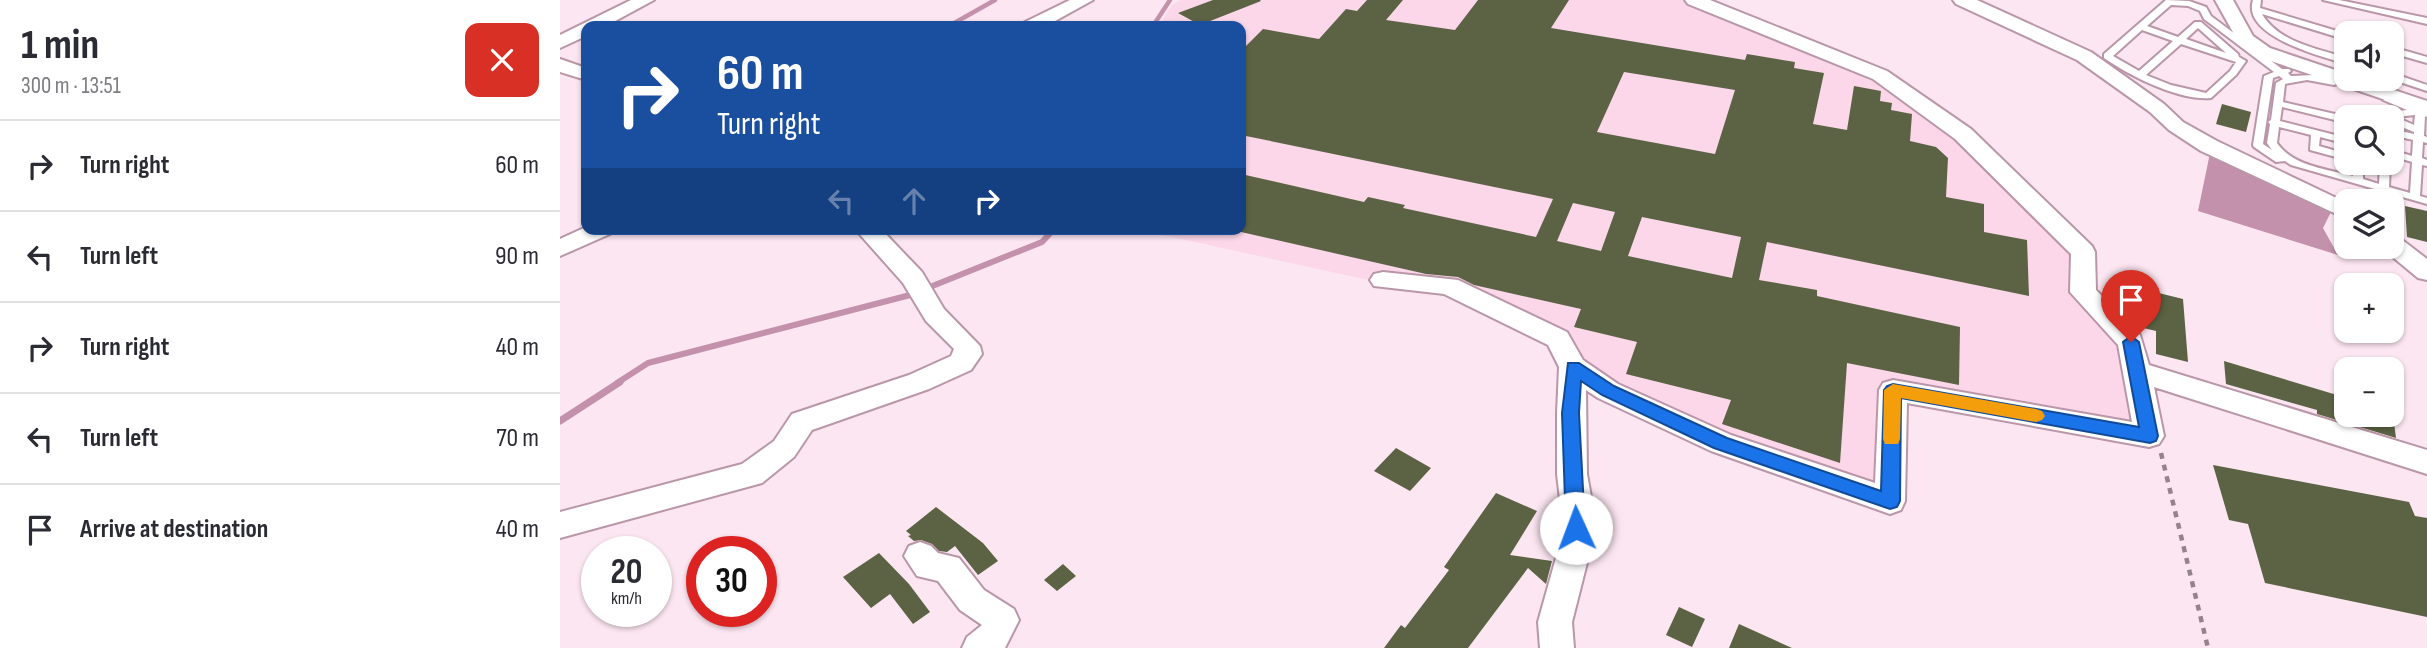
<!DOCTYPE html>
<html lang="en">
<head>
<meta charset="utf-8">
<style>
	body { margin:0; font-family:"Sofia Sans Condensed",sans-serif; background:#f2f2f3; color:#2b2b33; height:100vh; display:flex; flex-direction:column; font-size:26px; white-space:nowrap }
	* { box-sizing:border-box; margin:0 }
	p { font-size:23px; color:#7c7c81 }
	.icon { flex:none; width:38px; height:38px; fill:none; stroke:currentColor; stroke-width:2; stroke-linecap:round; stroke-linejoin:round }
	.map { position:relative; flex:1; overflow:hidden }
	.details { display:flex; flex-direction:column; background:#fff; width:560px }
	.details>* { flex:none }
	.guide { position:absolute; left:21px; top:21px; width:665px; height:214px; border-radius:14px; box-shadow:0 2px 5px #0004; background:#1a4fa0; color:#fff; overflow:hidden }
	.fabs { position:absolute; left:1774px; top:21px; display:grid; gap:14px }
	.fabs a { display:grid; place-items:center; width:70px; height:70px; border-radius:14px; background:#fff; box-shadow:0 2px 5px #0004; font-size:35px }
	.speed { position:absolute; left:21px; top:536px; display:flex; gap:14px; font-size:35px; font-weight:700; text-align:center }
	.speed>* { display:grid; place-content:center; width:91px; height:91px; border-radius:50%; background:#fff; box-shadow:0 2px 5px #0004; line-height:1 }
	.speed small { font-size:18px; font-weight:400 }
	.speed .limit { border:10px solid #d22; background:#fff; color:#111 }
	.pin { position:absolute; display:grid; place-items:center; width:60px; height:60px; color:#fff; margin:-72px -30px; border-radius:50% 50% 50% 0; rotate:-45deg; box-shadow:0 0 7px #0007 }
	.pin .icon { rotate:45deg }
	.me { position:absolute; width:77px; margin:-38px; rotate:358deg; stroke-linejoin:round; filter:drop-shadow(0 0 5px #0008) }
	.turn { display:flex; align-items:center; gap:24px; height:147px; padding:0 21px; font-size:32px }
	.turn .icon { width:91px; height:91px; stroke-width:2.5 }
	.turn b { display:block; font-size:49px; line-height:60px }
	.lanes { display:flex; align-items:center; height:66px; padding:0 21px; background:#0003; justify-content:center; gap:35px; direction:ltr }
	.lanes .off { opacity:.35 }
	.round { display:grid; place-items:center; flex:none; width:74px; height:74px; border-radius:14px; background:#f2f2f3 }
	.headline { display:flex; align-items:center; justify-content:space-between; height:119px; padding:0 21px }
	h1 { font-size:42px; font-weight:700; line-height:52px }
	ul { padding:0; list-style:none }
	li { display:flex; align-items:center; gap:21px; height:91px; padding:0 21px; border-top:2px solid #e1e1e2 }
	li div { flex:1 }
	li b { display:block; font-size:26px }
	li em { font-style:normal }
	main { display:flex; flex:1; min-height:0 }
	.map>svg:first-child { display:block }
	.built { fill:#fbd7e9 }
	.water { fill:#c491ac }
	.lines { fill:none; stroke-linecap:round; stroke-linejoin:round }
	.stream-far2 { stroke:#c491ac; stroke-width:4.5 }
	.stream-far1 { stroke:#c491ac; stroke-width:6 }
	.stream { stroke:#c491ac; stroke-width:7 }
	.building { fill:#5b6344; fill-rule:evenodd }
	.lane-casing { stroke:#b996a8; stroke-width:4 }
	.street-casing { stroke:#b996a8; stroke-width:4 }
	.path { stroke:#95838c; stroke-width:4.5; stroke-dasharray:6 6; stroke-linecap:butt }
	.lane { fill:#fff; fill-rule:evenodd }
	.street { fill:#fff; fill-rule:evenodd }
	.route { fill:#1a73e8; stroke:#114b97; stroke-width:2 }
	.slow { fill:#f59e0b }
</style>
</head>
<body>
<main>
<section class="details">
<div class="headline"><div><h1>1 min</h1><p>300 m · 13:51</p></div><a class="round" style="background:#d93025;color:#fff"><svg class="icon" aria-label="close" viewBox="0 0 24 24"><path d="M6 6l12 12M18 6L6 18"/></svg></a></div>
<ul>
<li><svg class="icon" aria-label="right" viewBox="0 0 24 24"><path d="M7 20v-9h11M14 6l5 5-5 5"/></svg><div><b>Turn right</b></div><em>60 m</em></li>
<li><svg class="icon" aria-label="left" viewBox="0 0 24 24"><path d="M17 20v-9H6M10 6l-5 5 5 5"/></svg><div><b>Turn left</b></div><em>90 m</em></li>
<li><svg class="icon" aria-label="right" viewBox="0 0 24 24"><path d="M7 20v-9h11M14 6l5 5-5 5"/></svg><div><b>Turn right</b></div><em>40 m</em></li>
<li><svg class="icon" aria-label="left" viewBox="0 0 24 24"><path d="M17 20v-9H6M10 6l-5 5 5 5"/></svg><div><b>Turn left</b></div><em>70 m</em></li>
<li><svg class="icon" aria-label="arrive" viewBox="0 0 24 24"><path d="M6 21V4h12l-3 4 3 4H6"/></svg><div><b>Arrive at destination</b></div><em>40 m</em></li>
</ul>
</section>
<div class="map">
<svg width="1867" height="648" viewBox="0 0 1867 648">
	<rect width="100%" height="100%" fill="#fce6f1"/>
	<!-- built -->
	<path class="built" d="M621,0H1123L1324,82L1397,135L1514,255L1561,338L1578,422L1572,428L1320,382L1318,479L1305,482L1174,442L1018,369L1001,337L890,284L813,281L576,229H681V26H599L612,5Z"/>
	<!-- water -->
	<path class="water" d="M1650,153L1771,212L1763,228L1778,255L1638,211Z"/>
	<g class="lines">
		<!-- stream-far2 -->
		<path class="stream-far2" d="M389,26L435,0
			M593,26L610,0"/>
		<!-- stream-far1 -->
		<path class="stream-far1" d="M365,289L482,242L494,229
			M57,383L88,363L354,294"/>
		<!-- stream -->
		<path class="stream" d="M0,421L60,382"/>
	</g>
	<!-- building -->
	<path class="building" d="M653,0H700L701,1L640,25L618,13Z
		M807,0H843L826,20L895,30L918,0H1009L991,28L1185,60L1187,54L1235,62L1234,68L1264,73L1253,124L1287,130L1294,86L1321,91L1320,101L1332,103L1331,110L1352,114L1350,141L1376,147L1388,158L1386,197L1424,204V232L1467,240L1469,296L1207,242L1199,280L1257,290V296L1400,327L1399,385L1287,363L1280,463L1162,424L1171,400L1066,374L1077,342L1014,327L1021,309L914,285L898,277L866,274L681,232V174L804,202L808,197L845,205L843,208L976,237L993,199L681,135V51L703,29L759,39L786,9L797,11ZM1064,72L1175,90L1155,154L1037,132ZM1013,203L1055,212L1041,251L997,241ZM1082,217L1181,237L1172,278L1068,256Z
		M1662,104L1691,112L1686,132L1656,124Z
		M1845,206L1867,211V242L1847,237Z
		M1554,282L1623,299L1628,362L1596,354V331L1575,326L1554,304Z
		M1664,361L1787,398V415H1833L1836,438L1757,414V410L1666,384Z
		M836,448L871,468L850,491L814,471Z
		M1653,465L1849,502L1855,516L1867,518V617L1705,583L1688,524L1669,520Z
		M936,493L977,511L950,555L992,561L986,584L968,568L908,648H824L841,625L845,628L889,570L884,567Z
		M376,507L423,543L438,561L418,575L395,546L387,552L379,551L372,544L361,540L354,541L348,536L351,535L346,531Z
		M319,553L349,584L370,612L353,624L330,594L311,608L283,577Z
		M503,564L516,576L497,591L484,580Z
		M1119,607L1145,619L1132,647L1106,635Z
		M1179,624L1232,648H1169Z"/>
	<g class="lines">
		<defs>
			<path id="lane" d="M1606,0L1629,1L1646,7L1651,16L1722,69H1729L1731,71L1728,73L1731,76L1754,75L1777,80V84L1774,85L1747,80L1725,84L1723,102L1788,117L1787,123L1722,107L1720,121L1787,138V144L1760,137L1759,146L1787,154V160L1750,150L1751,135L1719,127L1717,143C1733,166 1767,169 1793,176V163H1803V179L1819,184L1820,163H1830L1829,187L1850,193L1852,162L1832,156V150L1852,156L1853,140L1832,135V129L1854,134V132L1832,123V117H1822V113L1847,110L1823,100L1828,97L1867,111V117L1865,116L1864,136L1867,137V143L1863,142L1862,158L1867,160V166L1862,165L1860,196L1867,198V204L1731,165L1725,161L1716,162L1694,147L1693,145L1704,76L1714,72L1644,19L1640,11L1628,6L1611,5L1587,26L1618,37L1635,22H1641L1678,54L1679,57L1686,61L1676,75L1651,98C1619,101 1570,76 1544,58V54ZM1638,28L1666,53L1626,39ZM1582,30L1613,41L1579,71L1553,56ZM1621,44L1676,62L1670,71L1646,93L1611,85L1586,75ZM1719,76L1723,79L1716,83L1711,120L1708,122L1710,124L1707,143L1712,150L1703,144L1713,78ZM1855,115L1854,125L1836,117Z
				M1693,0H1701L1700,8L1787,34V40L1702,14C1718,42 1758,49 1787,58V64C1762,57 1681,36 1693,0Z
				M1763,0H1779L1867,18V24Z
				M1832,47L1867,57V63L1832,53Z
				M1832,73L1867,85V91L1831,79Z"/>
			<path id="street" d="M71,0H94L46,26H26V36L0,48V35Z
				M510,0H533L486,26H463L465,22Z
				M1125,0H1150L1327,71L1411,129L1532,246L1535,252L1536,290L1580,335L1589,365L1867,450V474L1594,387L1604,436L1599,444L1589,447L1347,403L1345,501L1341,510L1330,514L1151,451L1038,398L1026,390L1027,474L1033,508L1031,547L1012,622L1014,648H980L978,622L999,547L1001,508L997,474V413L999,367L988,345L884,294L814,286L810,280L814,274L823,272L898,280L1007,332L1023,360L1058,384L1171,435L1315,483L1319,390L1323,383L1333,380L1572,422L1558,345L1510,292L1511,254L1395,139L1313,79L1128,4Z
				M1393,0H1417L1531,52L1604,104L1623,122L1657,141L1787,203V219L1641,151L1609,130L1590,112L1517,60L1396,4Z
				M1655,0H1673L1693,36L1710,48L1787,74V79H1801L1867,101V114L1696,56L1679,43Z
				M0,59L26,68V80L0,72Z
				M26,227V229H54L50,234L0,256V239Z
				M295,229H321L362,272L384,309L420,346L422,354L411,370L369,389L252,430L234,457L202,483L0,538V512L182,464L214,441L232,414L349,375L391,356L394,349L366,321L343,283Z
				M1832,236L1841,239L1867,259V280L1858,278L1823,249L1822,247H1832Z
				M360,542L371,546L378,553L399,558L424,590L454,609L459,620L445,648H402L407,637L422,625L400,610L378,581L357,576L344,556L349,546Z"/>
		</defs>
		<!-- lane casing -->
		<use href="#lane" class="lane-casing"/>
		<!-- street casing -->
		<use href="#street" class="street-casing"/>
		<!-- path -->
		<path class="path" d="M1601,453L1648,648"/>
		<!-- lane -->
		<use href="#lane" class="lane"/>
		<!-- street -->
		<use href="#street" class="street"/>
	</g>
	<!-- route -->
	<path class="route" d="M1571,336L1579,342L1598,436L1596,441L1590,443L1341,398L1340,501L1337,507L1330,509L1154,448L1042,395L1021,381L1019,413L1025,528L1023,533L1016,536L1009,533L1006,528L1002,413L1008,363H1019L1054,386L1167,438L1321,491L1324,390L1327,386L1333,384L1579,427L1563,342Z"/>
	<!-- slow -->
	<path class="slow" d="M1333,384L1476,409L1482,411L1485,416L1482,420L1476,422L1341,398L1340,439L1338,444H1325L1323,439L1324,390Z"/>
</svg>
<div class="fabs">
<a><svg class="icon" aria-label="sound" viewBox="0 0 24 24"><path d="M4 9h4l5-4v14l-5-4H4zM17 9q2 3 0 6"/></svg></a>
<a><svg class="icon" aria-label="search" viewBox="0 0 24 24"><circle cx="10" cy="10" r="6"/><path d="M15 15l6 6"/></svg></a>
<a><svg class="icon" aria-label="layers" viewBox="0 0 24 24"><path d="M12 4l9 5-9 5-9-5zM3 14l9 5 9-5"/></svg></a>
<a>+</a>
<a>−</a>
</div>
<div class="speed"><div>20<small>km/h</small></div><div class="limit">30</div></div>
<div class="pin" style="left:1571px;top:342px;background:#d93025"><svg class="icon" aria-label="arrive" viewBox="0 0 24 24"><path d="M6 21V4h12l-3 4 3 4H6"/></svg></div>
<svg class="me" style="left:1016px;top:528px" viewBox="-20 -20 40 40"><circle r="19" fill="#fff"/><path d="M0-13L10 11 0 6-10 11z" fill="#1a73e8"/></svg>
<div class="guide">
<div class="turn"><svg class="icon" aria-label="right" viewBox="0 0 24 24"><path d="M7 20v-9h11M14 6l5 5-5 5"/></svg><div><b>60 m</b>Turn right</div></div>
<div class="lanes"><svg class="icon off" aria-label="left" viewBox="0 0 24 24"><path d="M17 20v-9H6M10 6l-5 5 5 5"/></svg><svg class="icon off" aria-label="ahead" viewBox="0 0 24 24"><path d="M12 20V5M6 11l6-6 6 6"/></svg><svg class="icon" aria-label="right" viewBox="0 0 24 24"><path d="M7 20v-9h11M14 6l5 5-5 5"/></svg></div>
</div>
</div>
</main>
</body>
</html>
